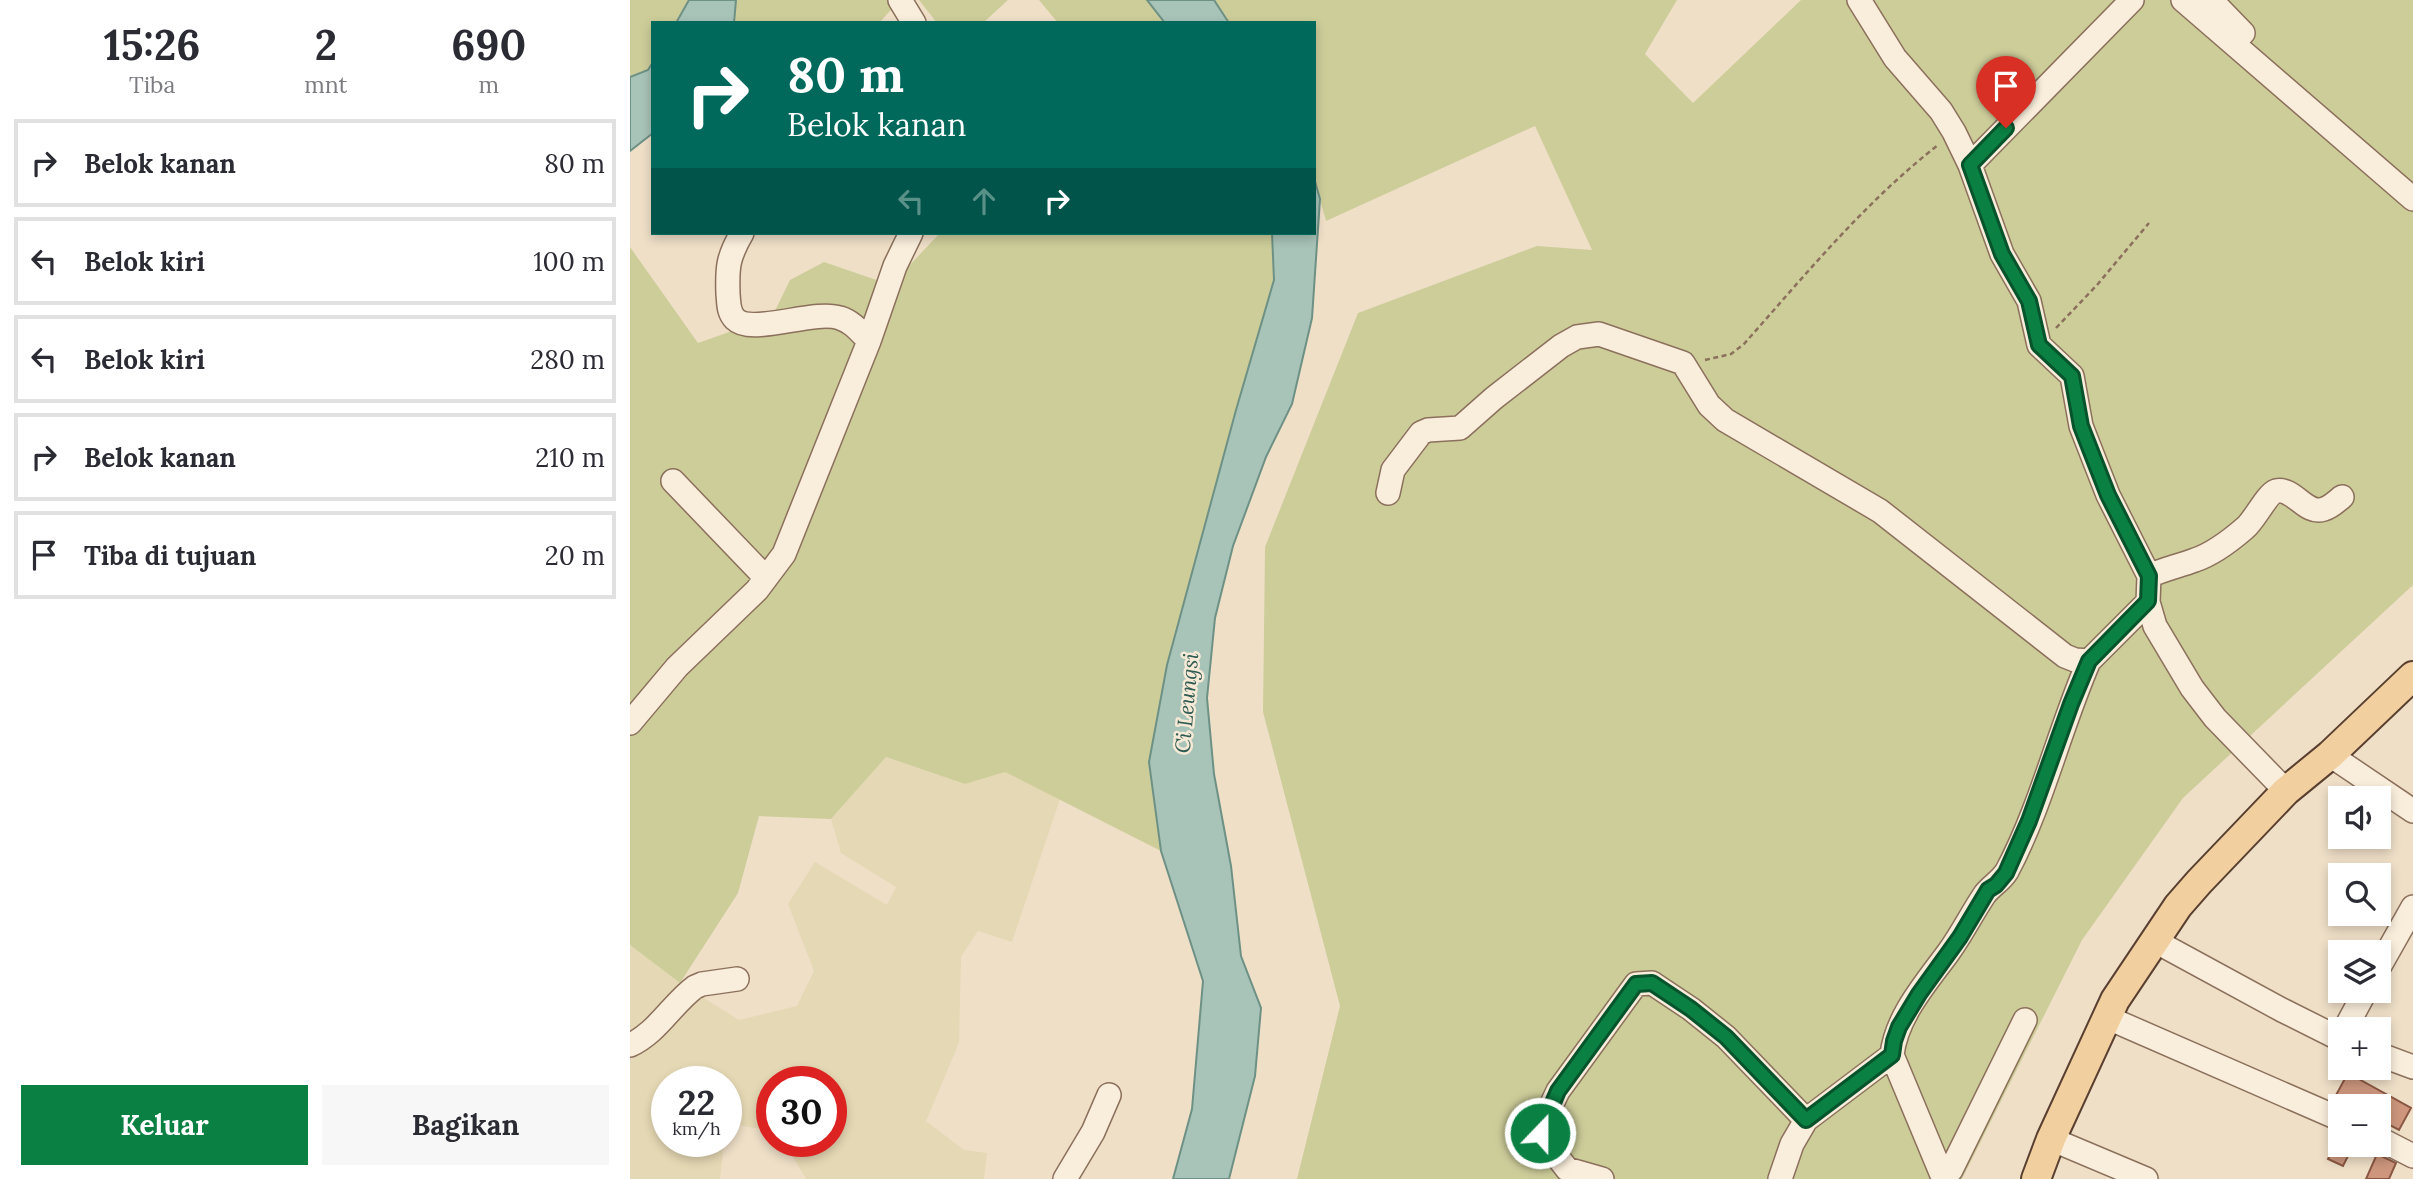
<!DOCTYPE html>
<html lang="id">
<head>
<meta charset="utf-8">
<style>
	body { margin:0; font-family:Lora,serif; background:#f7f7f7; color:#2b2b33; height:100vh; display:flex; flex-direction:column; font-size:26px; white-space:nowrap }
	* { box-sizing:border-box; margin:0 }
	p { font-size:23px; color:#7c7c81 }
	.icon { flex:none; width:38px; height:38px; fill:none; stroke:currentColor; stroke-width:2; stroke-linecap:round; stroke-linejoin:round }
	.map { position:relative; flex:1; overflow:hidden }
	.side { display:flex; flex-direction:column; background:#fff; width:630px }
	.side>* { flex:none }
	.guide { position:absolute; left:21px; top:21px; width:665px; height:214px; border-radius:0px; box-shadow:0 4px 10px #0003; background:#00695c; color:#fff; overflow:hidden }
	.tools { position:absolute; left:1698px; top:786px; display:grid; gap:14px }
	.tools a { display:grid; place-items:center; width:63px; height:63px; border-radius:0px; background:#fff; box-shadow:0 4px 10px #0003; font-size:35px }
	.speed { position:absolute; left:21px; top:1066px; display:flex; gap:14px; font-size:35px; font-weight:700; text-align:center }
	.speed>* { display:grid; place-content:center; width:91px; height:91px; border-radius:50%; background:#fff; box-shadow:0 4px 10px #0003; line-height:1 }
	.speed small { font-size:18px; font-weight:400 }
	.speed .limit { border:10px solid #d22; background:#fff; color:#111 }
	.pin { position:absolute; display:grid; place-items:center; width:60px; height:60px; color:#fff; margin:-72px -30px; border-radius:50% 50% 50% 0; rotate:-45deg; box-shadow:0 0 7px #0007 }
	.pin .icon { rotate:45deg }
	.me { position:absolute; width:77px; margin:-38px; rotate:22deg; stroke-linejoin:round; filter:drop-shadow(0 0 5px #0008) }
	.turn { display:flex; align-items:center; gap:24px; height:147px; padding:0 21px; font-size:32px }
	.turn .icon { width:91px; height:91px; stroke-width:2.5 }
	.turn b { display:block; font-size:49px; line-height:60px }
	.lanes { display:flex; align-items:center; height:66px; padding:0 21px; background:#0003; justify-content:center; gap:35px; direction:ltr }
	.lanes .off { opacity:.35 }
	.eta { display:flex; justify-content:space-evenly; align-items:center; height:119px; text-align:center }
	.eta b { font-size:42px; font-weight:700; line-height:49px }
	.button { display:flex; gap:14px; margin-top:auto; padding:14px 21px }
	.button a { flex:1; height:80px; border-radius:0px; background:#0b8043; color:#fff; font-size:28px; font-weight:700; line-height:80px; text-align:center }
	.button a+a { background:#f7f7f7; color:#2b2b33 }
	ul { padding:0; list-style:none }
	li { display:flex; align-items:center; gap:21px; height:88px; margin:0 14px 10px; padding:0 7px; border:4px solid #e1e1e2; border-radius:0px }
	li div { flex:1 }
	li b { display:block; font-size:26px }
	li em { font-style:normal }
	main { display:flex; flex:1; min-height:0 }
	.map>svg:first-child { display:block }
	.farmland { fill:#e5d8b4 }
	.green { fill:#cdcd9a }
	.water { fill:#a8c3b8; stroke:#6e9185; stroke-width:2 }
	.building { fill:#cd967d; stroke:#8a5742; stroke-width:2 }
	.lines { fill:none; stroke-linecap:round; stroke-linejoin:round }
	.minor-casing { stroke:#8b705c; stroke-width:26 }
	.major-casing { stroke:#593f30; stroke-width:32 }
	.path { stroke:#8b705c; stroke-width:2.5; stroke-dasharray:5 3.5; stroke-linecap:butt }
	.minor { stroke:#f9eddb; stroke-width:23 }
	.major { stroke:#f1cf9f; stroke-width:28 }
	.route-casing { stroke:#07532c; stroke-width:18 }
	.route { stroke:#0b8043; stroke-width:12 }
	.labels { text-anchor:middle; stroke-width:5; stroke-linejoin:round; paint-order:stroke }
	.water-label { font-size:21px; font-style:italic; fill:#2f5b53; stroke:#f6ead7 }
</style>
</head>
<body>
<main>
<section class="side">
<div class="eta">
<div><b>15:26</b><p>Tiba</p></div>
<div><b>2</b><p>mnt</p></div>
<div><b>690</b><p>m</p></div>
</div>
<ul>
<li><svg class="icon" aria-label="right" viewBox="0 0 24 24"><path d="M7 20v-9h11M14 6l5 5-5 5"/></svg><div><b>Belok kanan</b></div><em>80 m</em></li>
<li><svg class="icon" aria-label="left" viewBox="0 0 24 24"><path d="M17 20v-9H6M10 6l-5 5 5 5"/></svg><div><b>Belok kiri</b></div><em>100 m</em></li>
<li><svg class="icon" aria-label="left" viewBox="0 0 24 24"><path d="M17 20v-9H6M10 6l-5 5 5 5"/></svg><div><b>Belok kiri</b></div><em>280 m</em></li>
<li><svg class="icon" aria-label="right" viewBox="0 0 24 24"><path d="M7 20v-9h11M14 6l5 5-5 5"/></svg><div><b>Belok kanan</b></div><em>210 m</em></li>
<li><svg class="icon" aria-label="arrive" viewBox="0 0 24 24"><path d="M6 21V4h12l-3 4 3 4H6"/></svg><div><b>Tiba di tujuan</b></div><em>20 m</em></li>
</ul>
<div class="button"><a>Keluar</a><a>Bagikan</a></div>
</section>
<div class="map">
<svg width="1783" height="1179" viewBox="0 0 1783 1179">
	<rect width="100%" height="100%" fill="#efdfc7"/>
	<!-- farmland -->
	<path class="farmland" d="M256,757L335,784L375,772L430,799L382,942L348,931L331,957L329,1043L296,1121L334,1150L357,1153L354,1179H176L154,1141H201V1082H142V1131L96,1123V1082H37V1141H94L90,1179H0V945L50,983L109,1020L167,1006L184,971L158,904L185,862L257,905L266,887L211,853L201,819Z"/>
	<!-- green -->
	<path class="green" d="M0,0H59L46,23H23V62L18,70L0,77Z
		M106,0H270L249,23H104Z
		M289,0H378L353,23H307Z
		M409,0H517L535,23H428Z
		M584,0H1047L1015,54L1063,103L1171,0H1783V585L1553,798L1452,940L1332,1179H667L710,1006L633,712L635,547L728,313L907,246L962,250L905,126L696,221L684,178V23H599Z
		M310,233H642L644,280L596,445L537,665L519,762L531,851L375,772L335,784L256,757L201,819L129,816L108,893L50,983L0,945V247L68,343L142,317L160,280L194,262L261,285Z"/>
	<!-- water -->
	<path class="water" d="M59,0H106L104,23H46Z
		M517,0H584L599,23H535Z
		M23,62V133L0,151V77L18,70Z
		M684,178L690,199L682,318L662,404L636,457L603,546L585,618L577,698L584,774L601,866L611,956L631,1008L625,1076L599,1179H543L562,1109L573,981L531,851L519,762L537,665L606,410L644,280L642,233H684Z"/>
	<!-- building -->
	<path class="building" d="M1718,1073L1781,1108L1769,1130L1748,1119V1106H1725L1706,1095Z
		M1705,1144H1724L1713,1166L1698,1159Z
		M1747,1154L1766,1163L1759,1179H1736Z"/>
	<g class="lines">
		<defs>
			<path id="minor" d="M270,0L284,23
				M1229,0L1265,58L1311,111L1324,132L1340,165L1372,254L1399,301L1409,345L1442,376L1451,426L1478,495L1519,576L1518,602L1525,626L1562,688L1585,718L1656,791
				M1553,0L1783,199
				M1581,0L1613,33
				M1340,165L1502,0
				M112,233C98,257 97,267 98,294C99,303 98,312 105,319C122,336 184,309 210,318C223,322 230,332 239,341
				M43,481L136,578
				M758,493L763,470L791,433L798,430L830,428L864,398L931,346L947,337L969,334L1053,363L1079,405L1095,420L1250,511L1435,656L1445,660L1459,661L1518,602
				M1519,576C1534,569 1549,566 1565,560C1583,554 1600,541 1615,528C1624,521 1637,494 1646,491C1664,487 1676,516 1694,509C1701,507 1707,501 1712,497
				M0,723L47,667L127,590L154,554L239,341L265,266L281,233
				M1700,755L1783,811
				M1525,941L1652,1010L1710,1039
				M1748,969L1783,907
				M1476,1017L1710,1119
				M1395,1020L1321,1170L1316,1176L1312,1175L1262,1055C1266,1017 1296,983 1318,953C1332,934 1342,913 1355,894C1362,885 1371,881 1377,871C1412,805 1429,730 1459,661
				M1715,1029L1736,990
				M0,1045C27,1033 42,1004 65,987L72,984L107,979
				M1748,1054L1783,1067
				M1748,1138L1783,1156
				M1421,1139L1516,1179
				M435,1179L463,1132L479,1095
				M972,1179L937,1169L912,1137L910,1129L928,1091L1006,984L1022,983L1061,1009L1096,1037L1176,1120
				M1150,1179L1162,1144L1176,1120L1262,1055"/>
			<path id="major" d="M1406,1179L1421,1139L1485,1000L1548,906L1569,882L1656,791L1700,755L1783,676"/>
		</defs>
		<!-- minor casing -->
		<use href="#minor" class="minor-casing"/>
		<!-- major casing -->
		<use href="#major" class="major-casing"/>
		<!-- path -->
		<path class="path" d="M1426,328L1467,285L1519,223
			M1075,360L1101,354L1114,344C1176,274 1234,203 1308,145"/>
		<!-- minor -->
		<use href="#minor" class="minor"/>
		<!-- major -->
		<use href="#major" class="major"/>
	</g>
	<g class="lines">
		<defs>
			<path id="route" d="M910,1133L928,1091L1006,984L1022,983L1061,1009L1096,1037L1176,1120L1262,1055L1264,1041L1269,1027L1289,994L1330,937L1358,890L1366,885L1376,873L1399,821L1441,704L1459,661L1518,601L1519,576L1478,495L1451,426L1442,376L1409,345L1399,301L1372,254L1340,165L1376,128"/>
		</defs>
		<!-- route casing -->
		<use href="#route" class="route-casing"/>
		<!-- route -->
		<use href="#route" class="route"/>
	</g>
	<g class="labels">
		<!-- water labels -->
		<g class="water-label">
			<text transform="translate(557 703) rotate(-85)" y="7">Ci Leungsi</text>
		</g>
	</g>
</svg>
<div class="tools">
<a><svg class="icon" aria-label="sound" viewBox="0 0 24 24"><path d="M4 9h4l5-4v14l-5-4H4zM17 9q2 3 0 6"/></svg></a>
<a><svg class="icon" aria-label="search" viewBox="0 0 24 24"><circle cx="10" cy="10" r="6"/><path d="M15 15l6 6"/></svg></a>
<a><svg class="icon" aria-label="layers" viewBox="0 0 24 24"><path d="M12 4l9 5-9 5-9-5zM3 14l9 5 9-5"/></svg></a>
<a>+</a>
<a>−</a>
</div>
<div class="speed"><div>22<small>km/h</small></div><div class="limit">30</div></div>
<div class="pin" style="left:1376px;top:128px;background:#d93025"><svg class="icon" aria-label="arrive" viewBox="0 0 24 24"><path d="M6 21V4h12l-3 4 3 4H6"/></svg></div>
<svg class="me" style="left:910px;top:1133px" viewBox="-20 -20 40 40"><circle r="17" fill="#0b8043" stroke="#fff" stroke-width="3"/><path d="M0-11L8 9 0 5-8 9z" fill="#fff"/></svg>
<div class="guide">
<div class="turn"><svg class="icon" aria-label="right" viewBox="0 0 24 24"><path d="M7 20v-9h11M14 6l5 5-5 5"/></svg><div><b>80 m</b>Belok kanan</div></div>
<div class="lanes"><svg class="icon off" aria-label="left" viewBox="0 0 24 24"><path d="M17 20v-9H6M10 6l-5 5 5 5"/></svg><svg class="icon off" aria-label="ahead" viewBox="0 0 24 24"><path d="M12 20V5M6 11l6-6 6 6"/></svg><svg class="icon" aria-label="right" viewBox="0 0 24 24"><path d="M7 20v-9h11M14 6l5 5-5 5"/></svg></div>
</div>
</div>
</main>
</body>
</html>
